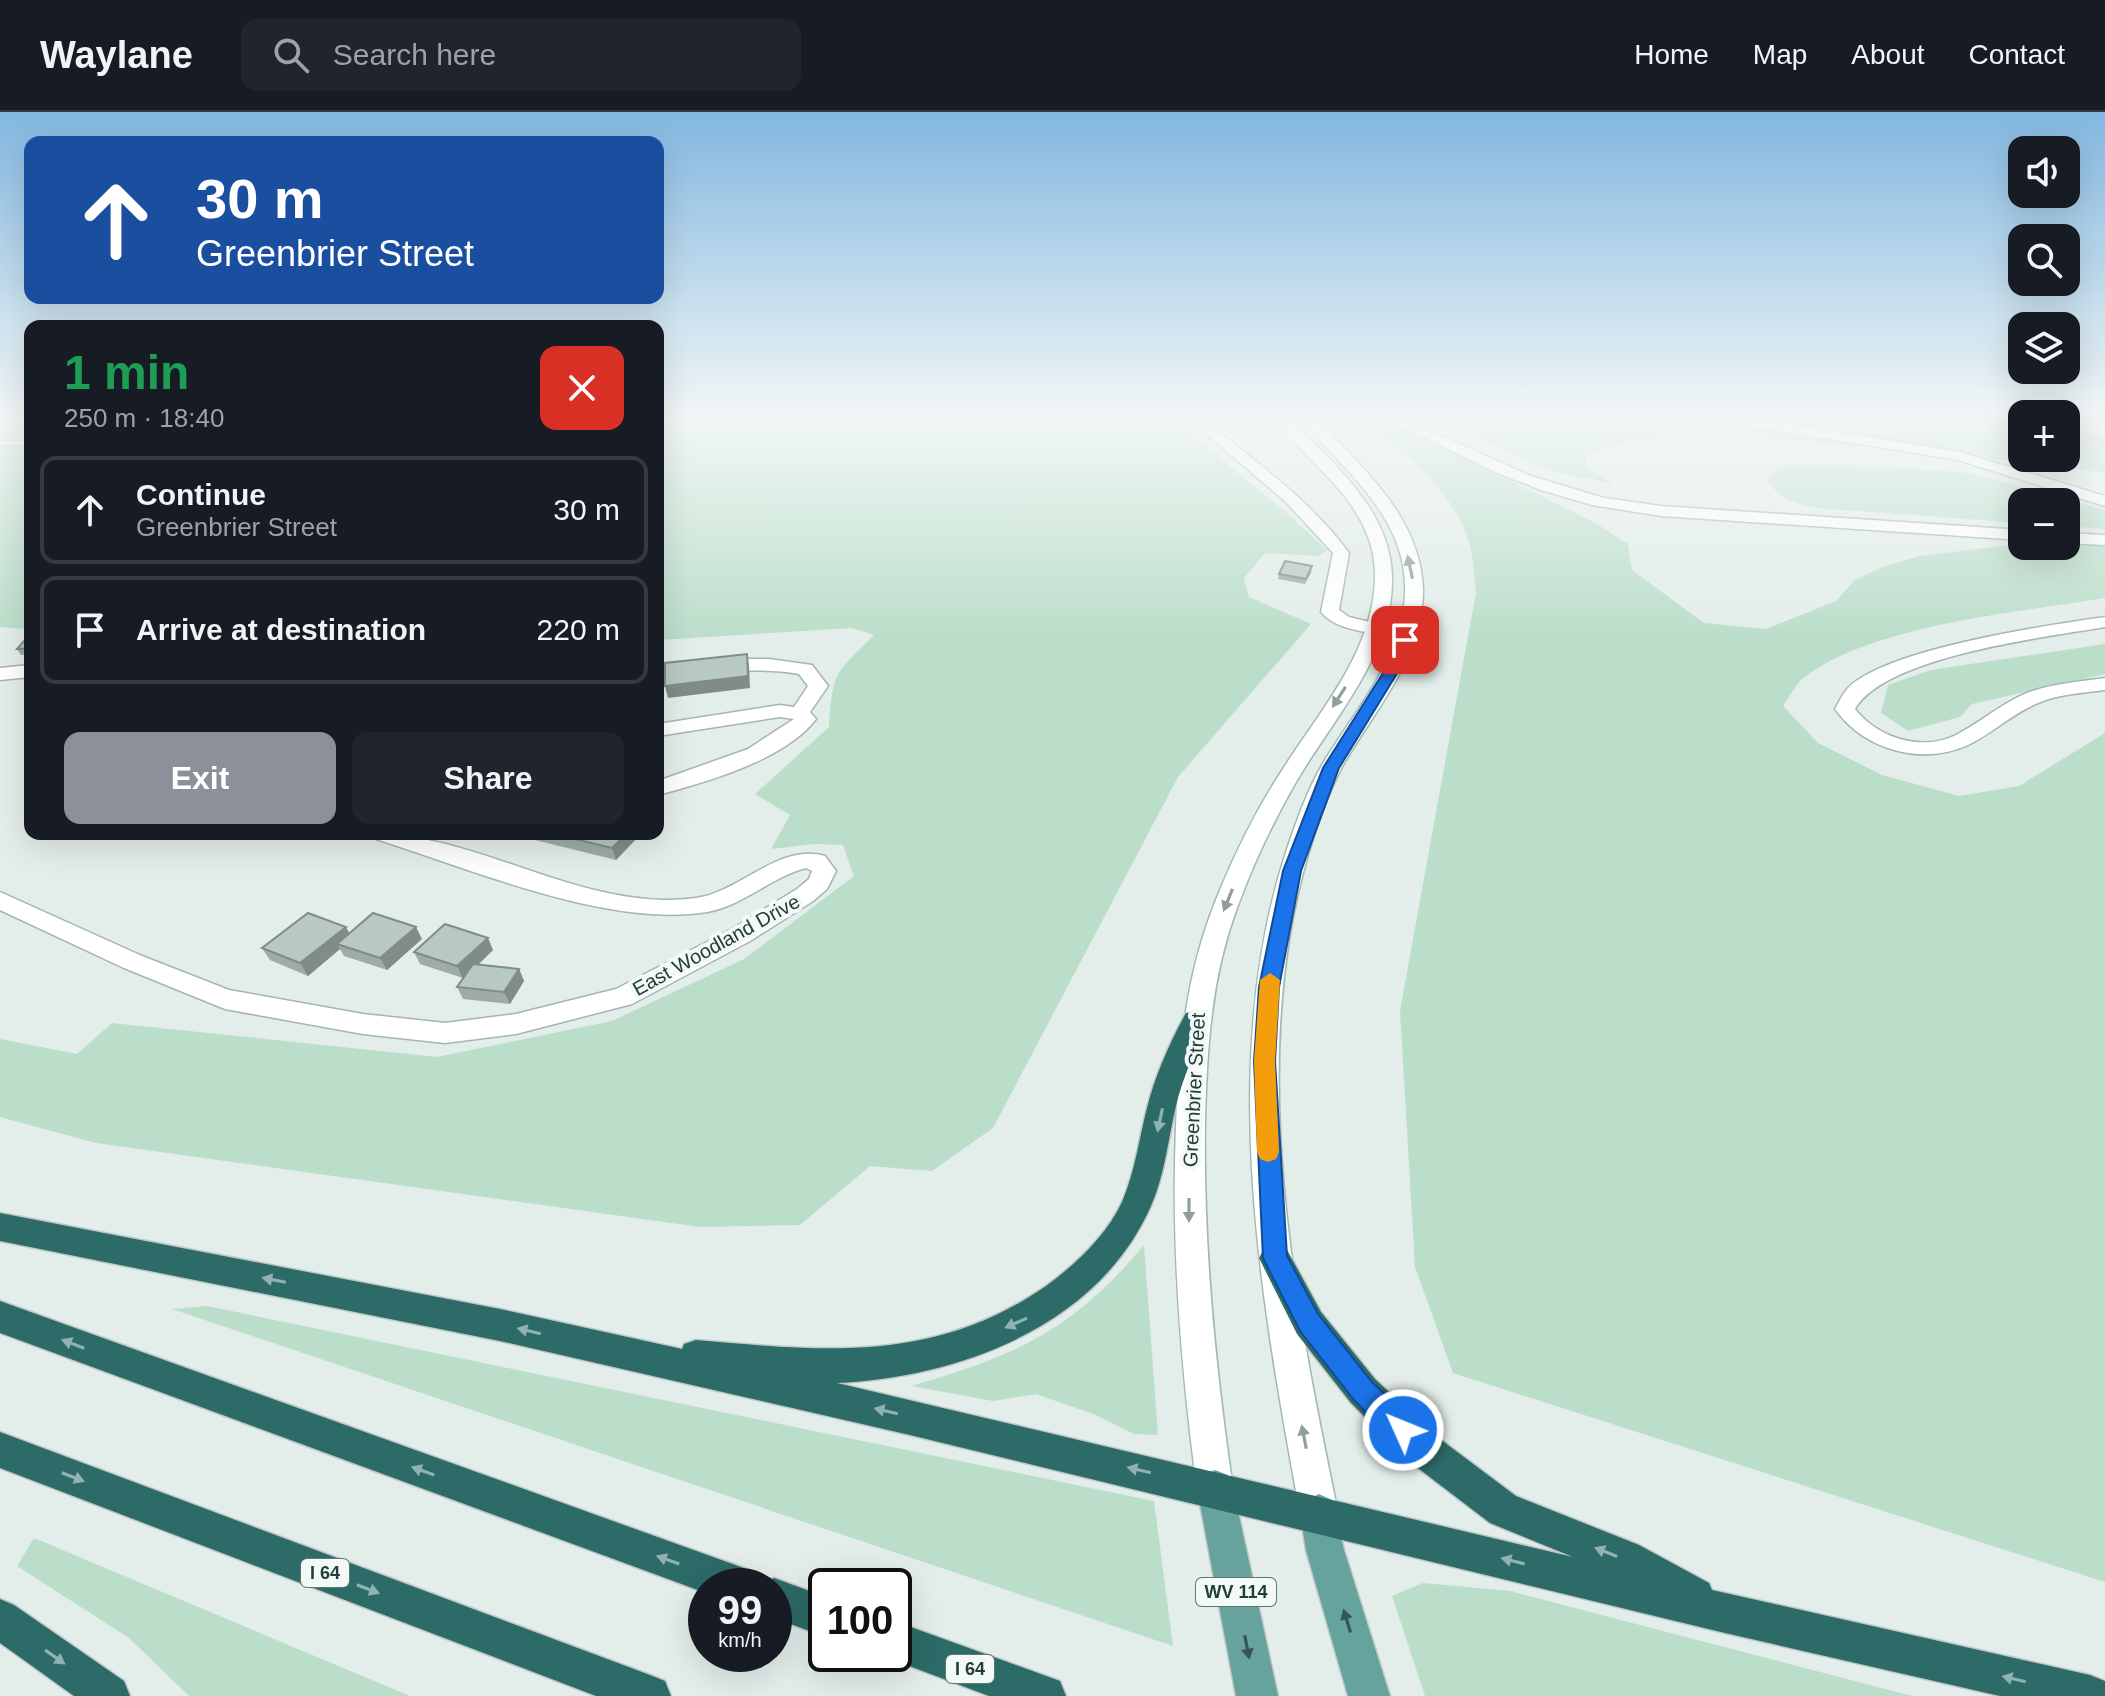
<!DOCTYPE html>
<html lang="en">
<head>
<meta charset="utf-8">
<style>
	body { margin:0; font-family:Helvetica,sans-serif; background:#20242c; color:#f1f3f6; height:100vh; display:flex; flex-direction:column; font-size:30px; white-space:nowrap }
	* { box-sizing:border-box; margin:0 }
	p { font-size:26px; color:#9ea1a6 }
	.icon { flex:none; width:44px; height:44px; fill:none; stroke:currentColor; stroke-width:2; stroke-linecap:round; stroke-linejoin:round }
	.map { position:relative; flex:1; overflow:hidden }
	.drawer { position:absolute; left:24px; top:208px; width:640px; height:520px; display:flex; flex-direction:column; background:#171b24; border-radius:16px; box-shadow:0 8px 32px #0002 }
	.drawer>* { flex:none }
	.hud { position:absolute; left:24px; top:24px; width:640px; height:168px; border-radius:16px; box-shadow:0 8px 32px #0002; background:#1a4fa0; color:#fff; overflow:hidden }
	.controls { position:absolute; left:2008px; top:24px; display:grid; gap:16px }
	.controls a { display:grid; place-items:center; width:72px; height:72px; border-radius:16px; background:#171b24; box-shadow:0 8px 32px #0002; font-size:40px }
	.speed { position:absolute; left:688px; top:1456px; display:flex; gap:16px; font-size:40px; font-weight:700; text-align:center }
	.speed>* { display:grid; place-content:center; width:104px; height:104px; border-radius:50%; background:#171b24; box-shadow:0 8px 32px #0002; line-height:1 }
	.speed small { font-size:20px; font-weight:400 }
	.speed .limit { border:4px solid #111; border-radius:12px; background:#fff; color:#111 }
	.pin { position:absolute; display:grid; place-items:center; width:68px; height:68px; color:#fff; margin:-34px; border-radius:16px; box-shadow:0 4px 12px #0006 }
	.me { position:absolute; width:88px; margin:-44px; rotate:314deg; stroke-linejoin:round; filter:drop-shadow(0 0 6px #0008) }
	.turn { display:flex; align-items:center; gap:28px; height:168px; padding:0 40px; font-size:36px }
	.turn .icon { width:104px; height:104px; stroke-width:2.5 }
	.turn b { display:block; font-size:56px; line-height:68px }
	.round { display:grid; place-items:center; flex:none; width:84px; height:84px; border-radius:16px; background:#20242c }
	.overview { display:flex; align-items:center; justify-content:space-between; height:136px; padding:0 40px }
	h1 { font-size:48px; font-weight:800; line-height:60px; color:#1e9e55 }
	.action { display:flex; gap:16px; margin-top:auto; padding:16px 40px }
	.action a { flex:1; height:92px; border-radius:16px; background:#8c9099; color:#fff; font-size:32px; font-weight:800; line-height:92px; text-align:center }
	.action a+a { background:#20242c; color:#f1f3f6 }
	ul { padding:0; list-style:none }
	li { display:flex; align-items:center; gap:24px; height:108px; margin:0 16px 12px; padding:0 24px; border:4px solid #363941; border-radius:16px }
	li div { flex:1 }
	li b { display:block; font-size:30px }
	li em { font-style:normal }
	header { display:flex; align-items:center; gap:48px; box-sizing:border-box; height:112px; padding:0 40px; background:#171b24; border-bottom:2px solid #363941 }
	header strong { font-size:38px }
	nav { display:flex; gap:44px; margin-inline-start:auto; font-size:28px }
	.search { width:560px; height:72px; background:#20242c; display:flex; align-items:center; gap:20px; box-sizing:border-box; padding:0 28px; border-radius:16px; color:#9ea1a6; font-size:30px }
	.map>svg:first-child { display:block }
	.green { fill:#bbdeca }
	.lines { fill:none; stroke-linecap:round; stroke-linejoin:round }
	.lane-casing { stroke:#a5b5b2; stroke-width:3 }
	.street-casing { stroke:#a5b5b2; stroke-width:3 }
	.secondary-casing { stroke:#a1b9b4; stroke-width:3 }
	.primary-casing { stroke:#c1c9c8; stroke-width:3 }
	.highway-casing { stroke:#c1c9c8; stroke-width:3 }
	.lane { fill:#fff; fill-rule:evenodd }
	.street { fill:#fff; fill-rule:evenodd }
	.secondary { fill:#fff; fill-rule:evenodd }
	.primary { fill:#66a39d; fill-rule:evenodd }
	.highway { fill:#2d6b68; fill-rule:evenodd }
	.wall { fill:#9eaca8 }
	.shaded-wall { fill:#818c88 }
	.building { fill:#b8c8c3; stroke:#818c88; stroke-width:2 }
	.oneway { fill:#909e9d }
	.oneway2 { fill:#90b2b0 }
	.oneway3 { fill:#335754 }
	.route { fill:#1a73e8; stroke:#114b97; stroke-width:2 }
	.slow { fill:#f59e0b }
	.labels { text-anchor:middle; stroke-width:8; stroke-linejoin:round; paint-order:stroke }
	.shield { fill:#f3f9f7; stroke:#617673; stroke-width:2 }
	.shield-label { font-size:18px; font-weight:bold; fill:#223e3b }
	.street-label { font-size:20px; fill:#223e3b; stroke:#f3f9f7 }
</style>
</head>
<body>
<header>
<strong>Waylane</strong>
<div class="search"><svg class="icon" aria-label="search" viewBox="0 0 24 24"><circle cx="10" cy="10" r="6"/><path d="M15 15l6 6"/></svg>Search here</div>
<nav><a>Home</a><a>Map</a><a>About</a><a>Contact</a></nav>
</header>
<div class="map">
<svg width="2105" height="1584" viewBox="0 0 2105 1584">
	<rect width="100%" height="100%" fill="#e3edea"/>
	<!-- green -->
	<path class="green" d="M0,304H30V517L0,515Z
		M658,304H1168L1281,396L1327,438L1319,444L1265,441L1244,466L1249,485L1311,512L1178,665L993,1016L932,1059L870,1054L800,1113L700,1115L96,1031L0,1005V927L77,942L112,911L437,945L612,909L744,847L854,764L843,733L814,732L771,737L790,703L755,682L829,615C833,558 835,562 874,523L852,516L658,528Z
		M1345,304H1378L1594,410L1628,432L1632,458L1704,511L1766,517L1836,489L1855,468L1882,455L1919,444L2003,434L2105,433V486C2020,500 1873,513 1805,565C1796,571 1790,584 1783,594L1818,631L1882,663L1959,684L2019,674L2105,621V1470L1453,1261L1415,1155L1400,899L1476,480C1474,464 1474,445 1469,430C1451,374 1397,329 1345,304Z
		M1441,304H2022V346H2066V312L2105,325V361C2018,349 1932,340 1845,333C1760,326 1666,311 1586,343L1585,353L1614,372L1553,360L1474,324Z
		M1779,353L1884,354L1970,361L2105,398V417L2066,414V390H2022V411L1816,396C1795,391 1780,387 1767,369Z
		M2105,532V562L1972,592L1960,605L1908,619L1881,601L1888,573L1931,558Z
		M1144,1133L1158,1323L1134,1322L1096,1303L1036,1282L993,1289L911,1274C1016,1244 1073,1218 1144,1133Z
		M207,1194L1154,1389L1173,1534L172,1197Z
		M34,1426L410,1584H189L129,1526L17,1454Z
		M1423,1471L1510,1479L1912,1584H1425L1392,1484Z"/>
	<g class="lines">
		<defs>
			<path id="lane" d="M0,329H30V333H0Z"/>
			<path id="street" d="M1185,304H1200C1251,347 1309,386 1349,441L1339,498L1349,505L1382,513L1385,517L1382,521L1376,522C1356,518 1335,516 1321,500L1333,441L1286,390Z
				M1380,304H1398L1528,363L1604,386L1661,394L2022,418V428L1661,404L1592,393L1541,378L1495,360Z
				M1704,304H1737L1960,340L2105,384V394L1958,348L1711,308Z
				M2066,421L2105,423V433L2066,431Z
				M2105,505V515C2046,525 1886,544 1855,597C1878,626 1921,640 1956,623C1978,612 1997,595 2020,584C2046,572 2077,570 2105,566V578C2083,581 2059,582 2038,591C2013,601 1993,621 1968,633C1922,654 1864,638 1835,597C1839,590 1843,581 1848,576C1887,537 2048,513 2105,505Z
				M732,547H769L812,553L828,574L810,600L816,607C785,648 706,670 658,683V669L748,637L794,607L780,605L658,624V612L780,593L794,595L808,574L799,562C752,554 705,561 658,568V556Z
				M30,553V565L0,568V556Z
				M373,722C471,722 563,786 664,788C677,788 694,787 706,784C746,773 782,732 825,744L836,759L827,777L813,789L750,829L632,892L516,922L445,931L363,922L225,897L124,856L0,798V780L142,844L229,878L363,902L445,911L516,902L616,877L732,817L797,777L809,767L812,759L806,756C771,765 743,794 707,800C608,816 471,757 376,727Z"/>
			<path id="secondary" d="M1270,304H1285C1330,348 1391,397 1392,465C1394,542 1332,608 1296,670C1273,710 1253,752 1237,796C1211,866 1207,935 1205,1009C1203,1133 1215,1254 1233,1376L1228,1389L1215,1394L1202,1389L1197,1376C1181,1256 1171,1136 1176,1014C1180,929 1186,858 1220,778C1237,737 1257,697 1281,660C1318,601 1373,541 1375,467C1377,394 1311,354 1270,304Z
				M1299,304H1313C1360,353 1422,406 1423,479C1423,546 1374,599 1343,653C1328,681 1317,712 1308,743C1246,953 1295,1192 1338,1401L1332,1414L1319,1420L1306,1414L1300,1401C1261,1187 1217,948 1287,737C1297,708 1307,679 1322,653C1354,599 1403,547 1405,481C1408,404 1342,358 1299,304Z"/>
			<path id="primary" d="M1215,1358L1228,1363L1233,1376L1278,1584H1236L1197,1376L1202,1363Z
				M1319,1382L1332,1388L1344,1438L1390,1584H1348L1306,1438L1300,1401L1306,1388Z"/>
			<path id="highway" d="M1195,898L1204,901L1208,908C1197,936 1183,964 1176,994C1168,1027 1165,1062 1151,1094C1098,1214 960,1265 837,1271L1573,1445L1490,1411L1410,1350L1351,1291L1297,1222L1259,1146L1264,1136L1275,1132L1286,1136L1321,1200L1375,1267L1436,1324L1516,1384L1639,1433L1709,1471L1712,1478L2090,1563L2105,1569V1584H2000L1725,1521L910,1323L500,1229L0,1129V1101L500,1197L682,1237L684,1232L696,1228C824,1239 933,1252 1046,1174C1076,1152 1106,1124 1122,1090C1135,1060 1139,1027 1147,996C1155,964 1170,930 1186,901Z
				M0,1189L741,1455L755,1460L760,1473L774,1466L826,1485V1525L774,1506V1474H706V1481L0,1221Z
				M0,1320L650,1563L665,1569L671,1584H596L0,1356Z
				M0,1487L14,1493L124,1569L130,1584H74L0,1531Z
				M894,1509L1060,1569L1066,1584H989L880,1543L894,1542Z"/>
		</defs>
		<!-- lane casing -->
		<use href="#lane" class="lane-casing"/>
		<!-- street casing -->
		<use href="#street" class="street-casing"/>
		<!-- secondary casing -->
		<use href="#secondary" class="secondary-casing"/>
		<!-- primary casing -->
		<use href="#primary" class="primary-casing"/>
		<!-- highway casing -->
		<use href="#highway" class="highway-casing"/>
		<!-- lane -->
		<use href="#lane" class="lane"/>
		<!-- street -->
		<use href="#street" class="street"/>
		<!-- secondary -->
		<use href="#secondary" class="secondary"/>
		<!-- primary -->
		<use href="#primary" class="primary"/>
		<!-- highway -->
		<use href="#highway" class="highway"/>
	</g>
	<!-- wall -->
	<path class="wall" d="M1312,459L1305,472L1278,467L1279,462Z
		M30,529V542L21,543L17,537Z
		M533,722H636L637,726L616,748L535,728Z
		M346,815L349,822L422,827L387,858L344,844L340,837L308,864L270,848L262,836Z
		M493,838L478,853L519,857L524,869L510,892L463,887L457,875L463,866L420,852L414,840Z"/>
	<!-- shaded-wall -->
	<path class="shaded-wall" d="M747,542L749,553L750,576L668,586L665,574Z
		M626,722H636L637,726L616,748L612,736Z
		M346,815L353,828L337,832L340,837L308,864L300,851Z
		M416,815L422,827L387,858L380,846Z
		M488,826L493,838L463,867L457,854Z
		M519,857L524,869L510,892L504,880Z"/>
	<!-- building -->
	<path class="building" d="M1285,449L1312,454L1306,467L1279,462Z
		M24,529H30V536L17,537Z
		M747,542L748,564L665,574V551Z
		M554,722H626L612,736Z
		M308,801L346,815L300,851L262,836Z
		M373,801L416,815L380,846L337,832Z
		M445,812L488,826L457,854L414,840Z
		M473,852L519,857L504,880L457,875Z"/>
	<!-- one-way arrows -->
	<defs><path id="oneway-solid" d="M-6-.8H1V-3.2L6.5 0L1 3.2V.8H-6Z" transform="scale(2)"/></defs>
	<g class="oneway">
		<use href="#oneway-solid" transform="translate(1410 455) rotate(-102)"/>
		<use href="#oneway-solid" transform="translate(1339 585) rotate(123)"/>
		<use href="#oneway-solid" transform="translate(1228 788) rotate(112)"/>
		<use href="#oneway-solid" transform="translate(1189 1098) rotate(90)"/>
		<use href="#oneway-solid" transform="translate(1304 1325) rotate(-101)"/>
	</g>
	<g class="oneway2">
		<use href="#oneway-solid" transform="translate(1160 1008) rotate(102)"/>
		<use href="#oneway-solid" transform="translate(274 1168) rotate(-169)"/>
		<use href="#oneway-solid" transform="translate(1016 1211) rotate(156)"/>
		<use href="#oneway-solid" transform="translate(529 1219) rotate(-167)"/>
		<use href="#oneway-solid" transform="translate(73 1232) rotate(-159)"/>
		<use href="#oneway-solid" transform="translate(886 1299) rotate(-167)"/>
		<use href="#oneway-solid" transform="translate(1139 1358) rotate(-167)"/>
		<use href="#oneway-solid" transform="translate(423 1359) rotate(-160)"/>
		<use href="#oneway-solid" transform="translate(73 1365) rotate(21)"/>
		<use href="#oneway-solid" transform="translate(1606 1440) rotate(-158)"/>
		<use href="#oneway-solid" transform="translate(668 1448) rotate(-160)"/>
		<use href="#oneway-solid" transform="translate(1513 1449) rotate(-166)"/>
		<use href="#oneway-solid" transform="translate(368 1477) rotate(21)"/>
		<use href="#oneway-solid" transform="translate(55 1545) rotate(35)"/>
		<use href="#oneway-solid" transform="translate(2014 1567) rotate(-167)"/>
	</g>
	<g class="oneway3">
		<use href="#oneway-solid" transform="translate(1347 1509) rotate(-107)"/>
		<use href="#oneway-solid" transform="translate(1247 1535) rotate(79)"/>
	</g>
	<!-- sky -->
	<linearGradient id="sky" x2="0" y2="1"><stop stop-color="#82b7e0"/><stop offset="0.58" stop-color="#f2f7f6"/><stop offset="1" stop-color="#f2f7f6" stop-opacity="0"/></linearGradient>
	<rect width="2105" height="526" fill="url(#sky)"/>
	<!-- route -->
	<path class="route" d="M1405,523L1412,528L1404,550L1339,656L1301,759L1279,875L1275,949L1287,1144L1318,1202L1372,1270L1412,1308L1416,1318L1412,1328L1403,1331L1393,1328L1354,1288L1300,1219L1263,1146L1254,949L1259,875L1283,759L1323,656L1390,550L1398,528Z"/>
	<!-- slow -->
	<path class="slow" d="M1270,861L1280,868L1275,949L1279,1040L1276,1047L1268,1050L1260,1047L1257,1040L1254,949L1260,868Z"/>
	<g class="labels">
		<!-- shield labels -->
		<g class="shield">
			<rect x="301" y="1447" width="48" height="28" rx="6"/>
			<rect x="1196" y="1466" width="80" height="28" rx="6"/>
			<rect x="946" y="1543" width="48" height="28" rx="6"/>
		</g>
		<g class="shield-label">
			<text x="325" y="1467">I 64</text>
			<text x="1236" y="1486">WV 114</text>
			<text x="970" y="1563">I 64</text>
		</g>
		<!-- street labels -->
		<g class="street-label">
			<text transform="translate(716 833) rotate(-29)" y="7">East Woodland Drive</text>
			<text transform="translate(1194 978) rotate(-87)" y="7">Greenbrier Street</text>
		</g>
	</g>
</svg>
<div class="controls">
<a><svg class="icon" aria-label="sound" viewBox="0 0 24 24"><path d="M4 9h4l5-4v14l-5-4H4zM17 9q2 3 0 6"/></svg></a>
<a><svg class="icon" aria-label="search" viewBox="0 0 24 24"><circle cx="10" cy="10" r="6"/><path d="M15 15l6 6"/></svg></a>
<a><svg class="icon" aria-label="layers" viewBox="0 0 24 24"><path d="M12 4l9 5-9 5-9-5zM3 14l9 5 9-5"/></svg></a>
<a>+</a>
<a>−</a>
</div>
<div class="speed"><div>99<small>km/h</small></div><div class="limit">100</div></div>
<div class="pin" style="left:1405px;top:528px;background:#d93025"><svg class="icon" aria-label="arrive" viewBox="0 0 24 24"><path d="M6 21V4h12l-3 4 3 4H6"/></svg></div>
<svg class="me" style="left:1403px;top:1318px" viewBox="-20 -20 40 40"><circle r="17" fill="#1a73e8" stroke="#fff" stroke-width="3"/><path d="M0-11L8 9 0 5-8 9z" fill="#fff"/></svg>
<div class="hud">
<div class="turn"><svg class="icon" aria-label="ahead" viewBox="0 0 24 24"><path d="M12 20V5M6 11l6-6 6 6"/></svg><div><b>30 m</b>Greenbrier Street</div></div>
</div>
<section class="drawer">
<div class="overview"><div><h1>1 min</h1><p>250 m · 18:40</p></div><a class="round" style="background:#d93025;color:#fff"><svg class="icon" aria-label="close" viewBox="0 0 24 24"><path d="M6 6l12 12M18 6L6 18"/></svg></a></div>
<ul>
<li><svg class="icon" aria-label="ahead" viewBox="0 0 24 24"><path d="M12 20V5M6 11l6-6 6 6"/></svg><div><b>Continue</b><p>Greenbrier Street</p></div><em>30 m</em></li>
<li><svg class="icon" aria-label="arrive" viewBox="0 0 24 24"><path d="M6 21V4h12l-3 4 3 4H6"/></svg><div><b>Arrive at destination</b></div><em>220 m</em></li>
</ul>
<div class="action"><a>Exit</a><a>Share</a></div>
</section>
</div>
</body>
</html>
